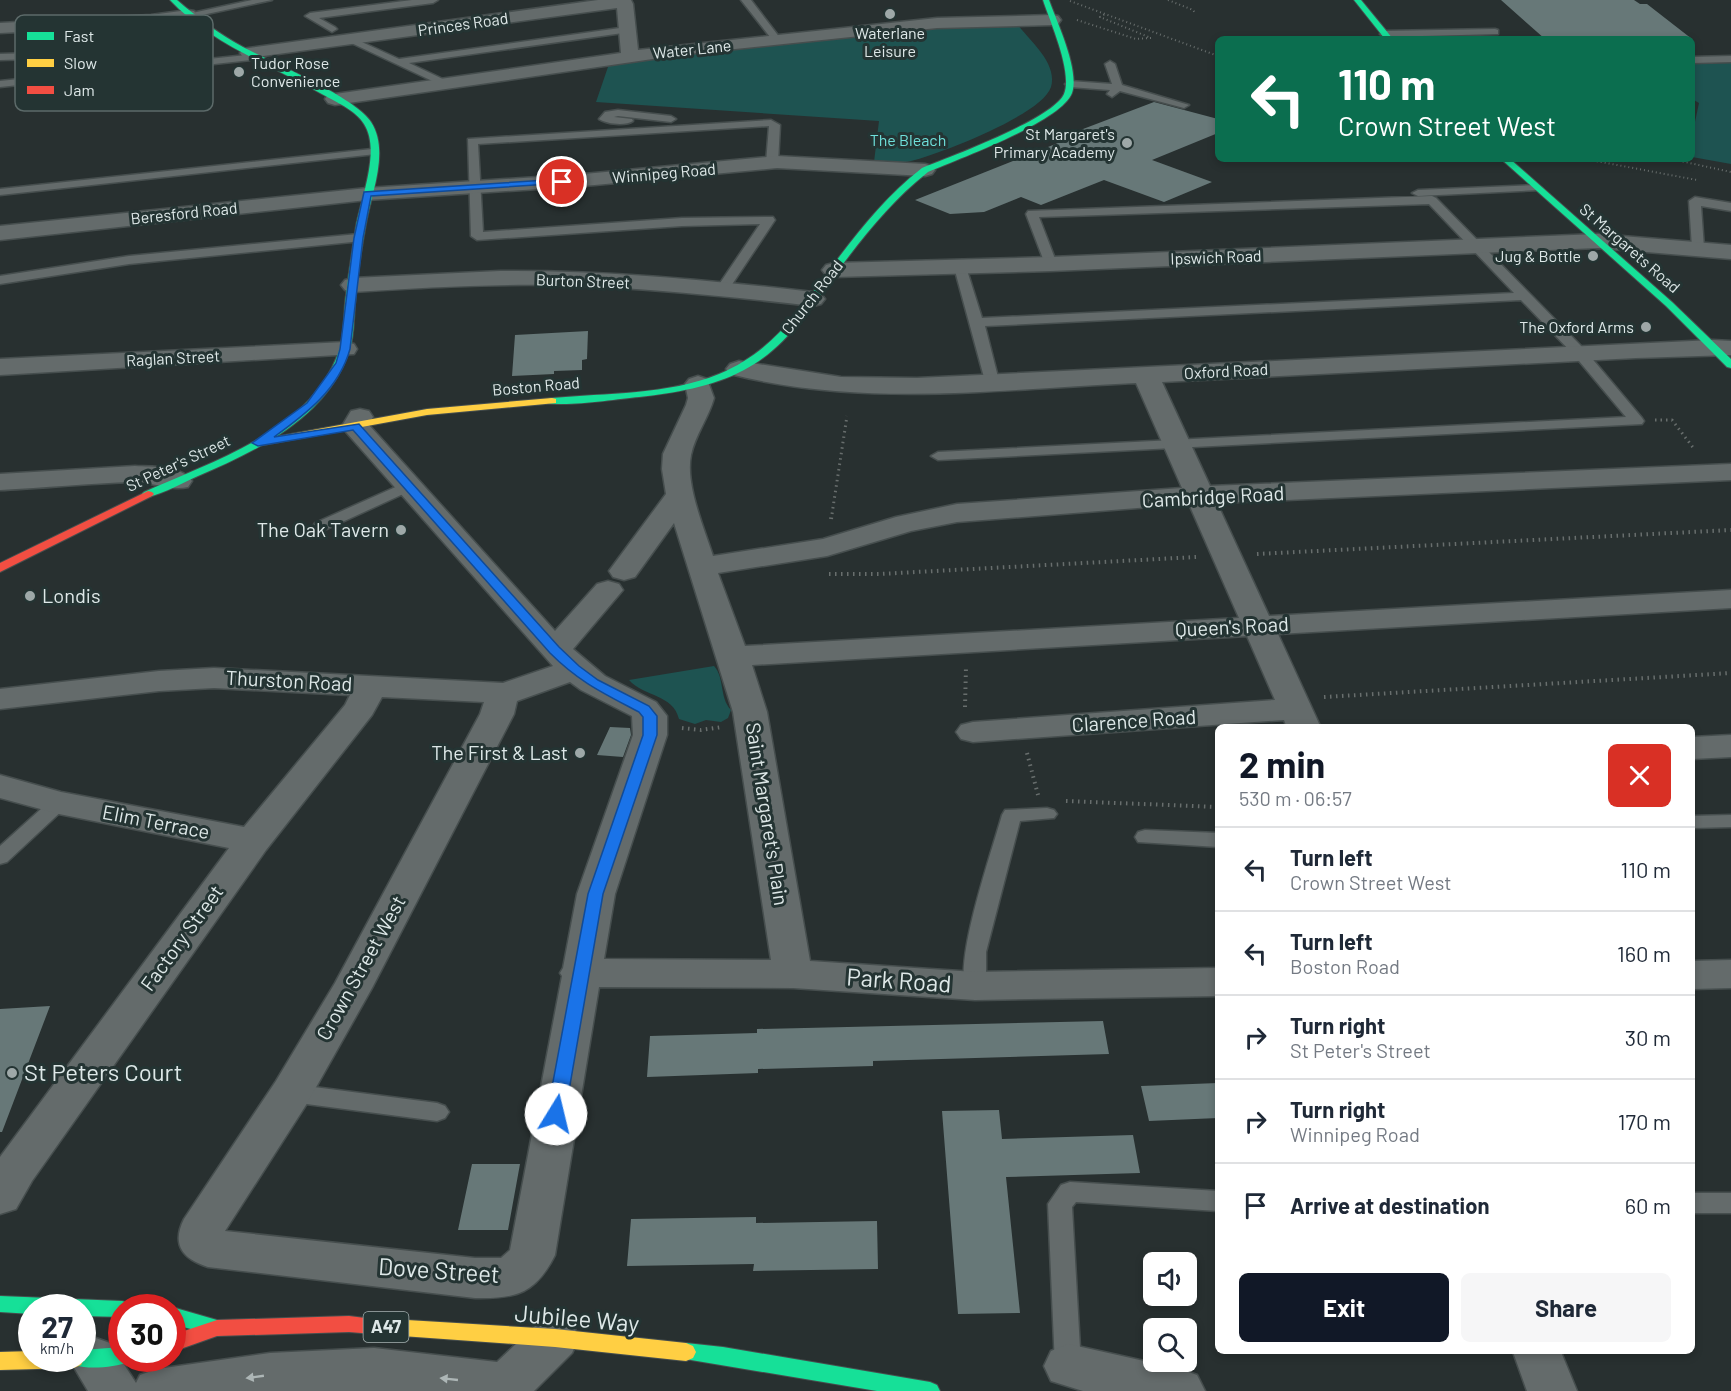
<!DOCTYPE html>
<html lang="en">
<head>
<meta charset="utf-8">
<style>
	body { margin:0; font-family:Barlow,sans-serif; background:#f6f6f7; color:#1f2937; height:100vh; display:flex; flex-direction:column; font-size:22px; white-space:nowrap }
	* { box-sizing:border-box; margin:0 }
	p { font-size:20px; color:#747a83 }
	.icon { flex:none; width:33px; height:33px; fill:none; stroke:currentColor; stroke-width:2; stroke-linecap:round; stroke-linejoin:round }
	.map { position:relative; flex:1; overflow:hidden }
	.side { position:absolute; left:1215px; top:724px; width:480px; height:630px; display:flex; flex-direction:column; background:#fff; border-radius:9px; box-shadow:0 3px 9px #0003 }
	.side>* { flex:none }
	.guide { position:absolute; left:1215px; top:36px; width:480px; height:126px; border-radius:9px; box-shadow:0 3px 9px #0003; background:#0b6e4f; color:#fff; overflow:hidden }
	.tools { position:absolute; left:1143px; top:1252px; display:grid; gap:12px }
	.tools a { display:grid; place-items:center; width:54px; height:54px; border-radius:9px; background:#fff; box-shadow:0 3px 9px #0003; font-size:30px }
	.speed { position:absolute; left:18px; top:1294px; display:flex; gap:12px; font-size:30px; font-weight:700; text-align:center }
	.speed>* { display:grid; place-content:center; width:78px; height:78px; border-radius:50%; background:#fff; box-shadow:0 3px 9px #0003; line-height:1 }
	.speed small { font-size:15px; font-weight:400 }
	.speed .limit { border:9px solid #d22; background:#fff; color:#111 }
	.pin { position:absolute; display:grid; place-items:center; width:51px; height:51px; color:#fff; margin:-26px; border:3px solid #fff; border-radius:50%; box-shadow:0 2px 6px #0007 }
	.me { position:absolute; width:66px; margin:-33px; rotate:9deg; stroke-linejoin:round; filter:drop-shadow(0 0 4px #0008) }
	.turn { display:flex; align-items:center; gap:21px; height:126px; padding:0 24px; font-size:27px }
	.turn .icon { width:78px; height:78px; stroke-width:2.5 }
	.turn b { display:block; font-size:42px; line-height:51px }
	.round { display:grid; place-items:center; flex:none; width:63px; height:63px; border-radius:9px; background:#f6f6f7 }
	.head { display:flex; align-items:center; justify-content:space-between; height:102px; padding:0 24px }
	h1 { font-size:36px; font-weight:700; line-height:45px; color:#111827 }
	.primary-button { display:flex; gap:12px; margin-top:auto; padding:12px 24px }
	.primary-button a { flex:1; height:69px; border-radius:9px; background:#111827; color:#fff; font-size:24px; font-weight:700; line-height:69px; text-align:center }
	.primary-button a+a { background:#f6f6f7; color:#1f2937 }
	ul { padding:0; list-style:none }
	li { display:flex; align-items:center; gap:18px; height:84px; padding:0 24px; border-top:2px solid #e0e1e3 }
	li div { flex:1 }
	li b { display:block; font-size:22px }
	li em { font-style:normal }
	.map>svg:first-child { display:block }
	.green { fill:#1e5351 }
	.building { fill:#677878 }
	.lines { fill:none; stroke-linecap:round; stroke-linejoin:round }
	.lane-casing { stroke:#464e4e; stroke-width:3 }
	.street-casing { stroke:#464e4e; stroke-width:3 }
	.fast-casing { stroke:#464e4e; stroke-width:2 }
	.slow-casing { stroke:#464e4e; stroke-width:2 }
	.jam-casing { stroke:#464e4e; stroke-width:2 }
	.path-far2 { stroke:#686e6d; stroke-width:2; stroke-dasharray:1 3; stroke-linecap:butt }
	.path-far1 { stroke:#686e6d; stroke-width:3; stroke-dasharray:1.5 4; stroke-linecap:butt }
	.path { stroke:#686e6d; stroke-width:4; stroke-dasharray:1.5 4.5; stroke-linecap:butt }
	.lane { fill:#646b6b; fill-rule:evenodd }
	.street { fill:#646b6b; fill-rule:evenodd }
	.fast { fill:#16e098; fill-rule:evenodd }
	.slow { fill:#ffcf43; fill-rule:evenodd }
	.jam { fill:#f24e42; fill-rule:evenodd }
	.oneway { fill:#adb6b6 }
	.route { fill:#1a73e8; stroke:#114b97; stroke-width:1.5 }
	.poi-dot { fill:#9ea8a8; stroke:#243433; stroke-width:2 }
	.labels { text-anchor:middle; stroke-width:6; stroke-linejoin:round; paint-order:stroke }
	.far-street-label { font-size:16px; fill:#dee8e8; stroke:#243433 }
	.far-poi-label { font-size:16px; fill:#dee8e8; stroke:#243433; text-anchor:end }
	.far-park-label { font-size:16px; fill:#6fe0db; stroke:#243433 }
	.shield { fill:#243433; stroke:#a6b2b2; stroke-width:1.5 }
	.shield-label { font-size:18px; font-weight:bold; fill:#dee8e8 }
	.street-label { font-size:20px; fill:#dee8e8; stroke:#243433 }
	.poi-label { font-size:20px; fill:#dee8e8; stroke:#243433; text-anchor:end }
	.near-street-label { font-size:24px; fill:#dee8e8; stroke:#243433 }
	.near-poi-label { font-size:24px; fill:#dee8e8; stroke:#243433; text-anchor:start }
	.key { fill:#243433; stroke:#5c6a69; stroke-width:1.5 }
	.key-label { font-size:16px; fill:#dee8e8 }
</style>
</head>
<body>
<div class="map">
<svg width="1731" height="1391" viewBox="0 0 1731 1391">
	<rect width="100%" height="100%" fill="#283030"/>
	<!-- green -->
	<path class="green" d="M1017,24C1029,40 1058,63 1051,87C1042,115 939,154 911,161C899,164 885,162 874,162L879,121L596,102L609,64L921,27Z
		M1731,63V164L1692,157V136L1699,103L1692,99V64Z
		M714,666C725,678 719,697 731,710L728,718L721,722L706,720L695,724L679,719C673,694 644,697 629,680Z"/>
	<!-- building -->
	<path class="building" d="M1501,0H1634L1640,4H1647L1692,39H1545Z
		M1154,102L1218,119V133L1152,160L1212,182L1164,202L1104,180L1041,205L1021,197L984,212L950,214L915,200L1068,139L1062,137Z
		M588,331L587,359L582,360V370L554,371V374L512,376L515,335Z
		M610,727L630,728L631,735L623,757L597,755Z
		M50,1006L2,1132H0V1009Z
		M1103,1021L1109,1054L873,1061V1066L758,1069V1073L647,1077L650,1036L757,1033V1029Z
		M1218,1083V1118L1149,1121L1141,1086Z
		M999,1110L1002,1139L1133,1135L1140,1173L1006,1177L1020,1313L958,1314L942,1111Z
		M472,1164H520L508,1230H458Z
		M756,1217V1223L877,1221L878,1269L753,1271L754,1264L627,1266L631,1219Z"/>
	<g class="lines">
		<defs>
			<path id="lane" d="M252,0H272L188,18L183,15Z
				M412,0H438L433,3L319,18L335,27L337,29L332,32L305,16L310,13Z
				M741,0H751L780,38V42H774Z
				M627,27L632,30L630,32L409,63L447,81V85L443,86L345,40L353,38L399,59Z
				M1495,29L1498,30V34L1385,37L1380,34L1385,31Z
				M0,54L33,53L38,56L33,59L0,60Z
				M257,54L262,57L261,59L0,87V81Z
				M1731,56V62L1692,63V57Z
				M1110,61L1115,64L1122,85L1189,105L1184,108L1120,91L1112,97L1107,94L1110,90L1070,87L1065,84L1070,81L1112,84L1105,64Z
				M618,110L671,116L676,119L671,122L618,116L614,117L632,119L633,121C626,126 606,124 599,119L605,112Z
				M771,120L780,125L778,163L772,166L766,163L769,126L478,144L483,232L682,218L773,217L775,220L727,292H717L716,289L760,224L682,226L477,240L471,236L468,139Z
				M372,149L376,150V154L0,195V189Z
				M1536,185L1542,188L1540,190L1418,196L1412,193L1418,190Z
				M1432,196L1436,198L1584,349L1642,418L1644,421L1642,424L938,460L931,456L938,452L1626,417L1574,355L1521,300L985,326L999,381L992,385L985,381L954,267L960,263L966,267L982,318L1514,293L1429,204L1039,217L1057,264L1051,268L1045,264L1026,214L1028,211Z
				M1695,197L1731,203V211L1701,206L1704,248L1698,252L1692,248L1689,201Z
				M358,234L362,235V241L129,264L0,284V276L129,256Z
				M409,481L414,483L417,486L414,489L327,529H315L313,526L315,523Z
				M59,797L66,799L69,803L66,807L7,862L0,864V846L52,799Z
				M1047,808L1054,810L1057,814L1054,818L1020,821L986,952V986L983,992L975,994L967,992C952,965 993,848 1002,815L1005,810Z
				M1731,815V827L1692,828V816Z
				M1145,830L1218,833V847L1138,842L1135,837L1138,832Z
				M291,1084L437,1103L445,1106L449,1112L445,1118L437,1121L291,1102L283,1099L279,1093L283,1087Z
				M1070,1182L1218,1191V1211L1076,1202L1072,1207L1081,1366L1077,1374L1068,1378L1059,1374L1055,1366L1048,1204L1061,1185Z
				M1692,1193H1731V1213H1692Z"/>
			<path id="street" d="M598,0H631L633,4L638,50L937,18L1052,15L1058,16L1061,20L1058,24L1052,25L937,28L687,54L335,105L328,103L325,99L328,95L621,53L617,8L249,58L243,57L240,53L243,49L249,48Z
				M188,10L194,11L197,15L194,19L151,25L0,33V23L151,15Z
				M777,156L925,164L932,166L935,170L932,174L925,176L777,168L584,186L367,200L0,240V226L367,188L584,174Z
				M1598,234L1731,245V259L1598,248L1051,271L834,277L826,275L822,270L826,265L834,263L1051,257Z
				M500,271C605,270 709,280 813,292L821,294L825,299L821,304L813,306C725,296 637,287 549,285C484,284 418,288 353,292L345,290L341,285L345,280L353,278Z
				M1713,340L1731,341V355L1636,358L1162,382L1210,486L1731,464V480L1217,503L1269,616L1731,590V608L1278,634L1321,728H1287L1284,720L973,742L961,739L956,732L961,725L973,722L1275,700L1247,636L752,665L767,712L810,961L975,972L1218,968V996L975,1000L793,988L599,987L555,1255C536,1293 517,1299 475,1298L208,1267C183,1259 171,1245 184,1219L276,1081L335,983L480,714L484,702L382,697L372,715L266,850L32,1181L16,1209L0,1214V1157L229,848L59,814L0,798V775L61,792L244,827L345,705L350,695L214,688L159,691L0,709V689L159,671L214,668L503,683L553,666L346,432L342,426L351,411L360,409L369,411L373,417L369,425L555,631L597,584L608,581L619,584L623,590L573,649L605,676L656,702L667,716V735L615,894L604,959L771,960L733,712L674,523L635,577L624,580L613,577L609,571L666,494L662,469L663,454L686,405L688,398L685,384L689,379L698,376L707,379L714,398C709,417 695,435 691,455C685,484 704,528 713,556L823,539L896,517L957,504L1182,488L1136,383C1001,389 863,408 730,374L726,369L730,364L739,361L841,377L917,378ZM1189,504L1239,618L745,646L718,573L827,556L911,531L957,522ZM570,682L581,690L632,716L633,735L577,894L563,968L560,973L562,976L510,1250L501,1258H475L225,1231L306,1105L372,988L514,714L517,701Z
				M345,342L354,344L357,349L354,354L0,375V359Z
				M135,466C152,467 181,465 192,481L188,487C171,491 152,482 134,482C89,483 44,488 0,490V474Z
				M1731,735V757L1692,759V737Z
				M1731,960V988L1692,989V961Z
				M555,1317L572,1323L579,1338L572,1353L534,1391H88L69,1359H82V1340L93,1337L110,1343L136,1383L140,1375L157,1369L270,1353L374,1348L497,1362L538,1323Z
				M1068,1344L1180,1369L1197,1375L1205,1391H1083L1051,1381L1044,1366L1051,1351Z
				M1513,1352H1561L1577,1391H1527Z"/>
			<path id="fast" d="M170,0H177C198,18 219,34 243,47C273,63 355,97 371,122C390,151 371,194 366,224C361,251 357,278 355,305C354,318 354,332 351,345C332,415 259,450 198,476C182,483 165,493 148,497L144,496L142,494L144,492C215,460 318,429 341,344C344,330 344,317 345,303C348,277 352,252 356,226C361,198 381,150 364,124C356,110 334,101 320,93C269,64 210,43 170,0Z
				M1043,0H1049C1057,22 1080,71 1072,93C1061,122 958,159 928,172C891,201 862,238 834,276C808,312 784,349 744,370C712,387 674,393 639,397C617,399 567,407 548,403V399L552,398C606,393 668,395 719,374C772,352 797,313 830,269C858,232 885,197 922,168C950,157 1053,119 1064,94C1073,72 1050,22 1043,0Z
				M1354,0H1361L1393,39H1385Z
				M1501,159H1510L1672,302L1731,359V368L1727,367L1666,306Z
				M0,1296L122,1301L129,1303L131,1308H122V1317L82,1316V1308H32V1314L0,1312Z
				M172,1307L224,1322L227,1328L224,1334L217,1336L172,1324V1308H168Z
				M686,1343L723,1347L930,1382L937,1385L940,1391H877L679,1358L676,1352L679,1346Z
				M122,1347V1359H130L129,1362C115,1367 89,1370 75,1365L72,1359H82V1350Z"/>
			<path id="slow" d="M552,398L556,399V403L427,415L258,446L252,443L258,440L427,409Z
				M374,1318L555,1329L686,1343L693,1346L696,1352L693,1358L686,1361L555,1347L374,1334L367,1332L364,1326L367,1320Z
				M32,1351V1359H82V1356L84,1359L81,1365L74,1368L0,1370V1352Z"/>
			<path id="jam" d="M148,491L152,492L154,494L152,496L0,572V563Z
				M349,1316L381,1320L384,1326L381,1332L374,1334L349,1332L217,1336L172,1352V1335L217,1320Z"/>
		</defs>
		<!-- lane casing -->
		<use href="#lane" class="lane-casing"/>
		<!-- street casing -->
		<use href="#street" class="street-casing"/>
		<!-- fast casing -->
		<use href="#fast" class="fast-casing"/>
		<!-- slow casing -->
		<use href="#slow" class="slow-casing"/>
		<!-- jam casing -->
		<use href="#jam" class="jam-casing"/>
		<!-- path-far2 -->
		<path class="path-far2" d="M1168,0L1193,10L1195,13
			M1070,1L1218,56
			M1077,20L1136,39L1151,38L1100,17L1105,14
			M1585,159L1697,180
			M1671,159L1731,172"/>
		<!-- path-far1 -->
		<path class="path-far1" d="M1655,420H1672L1695,450
			M832,514L847,416"/>
		<!-- path -->
		<path class="path" d="M831,519L832,513
			M1257,554L1731,530
			M829,574H879L1196,557
			M1324,697L1731,673
			M965,707L966,667
			M682,728L701,730L722,727
			M1027,753L1038,795
			M1066,801L1218,807"/>
		<!-- lane -->
		<use href="#lane" class="lane"/>
		<!-- street -->
		<use href="#street" class="street"/>
		<!-- fast -->
		<use href="#fast" class="fast"/>
		<!-- slow -->
		<use href="#slow" class="slow"/>
		<!-- jam -->
		<use href="#jam" class="jam"/>
	</g>
	<!-- one-way arrows -->
	<defs><path id="oneway-solid" d="M-6-.8H1V-3.2L6.5 0L1 3.2V.8H-6Z" transform="scale(1.5)"/></defs>
	<g class="oneway">
		<use href="#oneway-solid" transform="translate(255 1377) rotate(172)"/>
		<use href="#oneway-solid" transform="translate(449 1379) rotate(-174)"/>
	</g>
	<!-- route -->
	<path class="route" d="M562,179L567,182L565,183L371,196L363,238L350,349C339,389 306,414 274,437L359,424L559,647L579,666L598,680L649,706L657,716V735L603,894L565,1114L562,1119L556,1121L550,1119L547,1114L588,894L643,735V717L639,712C603,693 579,682 550,653L353,430L258,446L252,443L307,403L336,363L340,349L354,238L364,192Z"/>
	<!-- markers -->
	<g class="poi-dot">
		<circle cx="890" cy="14" r="6"/>
		<circle cx="239" cy="72" r="6"/>
		<circle cx="1127" cy="143" r="6"/>
		<circle cx="1593" cy="256" r="6"/>
		<circle cx="1646" cy="327" r="6"/>
		<circle cx="401" cy="530" r="6"/>
		<circle cx="30" cy="596" r="6"/>
		<circle cx="580" cy="753" r="6"/>
		<circle cx="12" cy="1073" r="6"/>
	</g>
	<g class="labels">
		<!-- far-street labels -->
		<g class="far-street-label">
			<text transform="translate(463 24) rotate(-8)" y="6">Princes Road</text>
			<text transform="translate(692 49) rotate(-6)" y="6">Water Lane</text>
			<text transform="translate(664 173) rotate(-5)" y="6">Winnipeg Road</text>
			<text transform="translate(184 213) rotate(-6)" y="6">Beresford Road</text>
			<text transform="translate(1630 248) rotate(41)" y="6">St Margarets Road</text>
			<text transform="translate(1216 257) rotate(-2)" y="6">Ipswich Road</text>
			<text transform="translate(583 281) rotate(2)" y="6">Burton Street</text>
			<text transform="translate(812 297) rotate(-52)" y="6">Church Road</text>
			<text transform="translate(173 358) rotate(-3)" y="6">Raglan Street</text>
			<text transform="translate(1226 371) rotate(-3)" y="6">Oxford Road</text>
			<text transform="translate(536 386) rotate(-5)" y="6">Boston Road</text>
			<text transform="translate(178 463) rotate(-25)" y="6">St Peter's Street</text>
		</g>
		<!-- far-poi labels -->
		<g class="far-poi-label">
			<text x="890" y="39" text-anchor="middle">Waterlane<tspan x="890" dy="18">Leisure</tspan></text>
			<text x="251" y="69" text-anchor="start">Tudor Rose<tspan x="251" dy="18">Convenience</tspan></text>
			<text x="1115" y="140">St Margaret's<tspan x="1115" dy="18">Primary Academy</tspan></text>
			<text x="1581" y="262">Jug &amp; Bottle</text>
			<text x="1634" y="333">The Oxford Arms</text>
		</g>
		<!-- far-park labels -->
		<g class="far-park-label">
			<text x="908" y="146">The Bleach</text>
		</g>
		<!-- shield labels -->
		<rect class="shield" x="363.5" y="1312" width="45" height="30" rx="4.5"/>
		<g class="shield-label">
			<text x="386" y="1333">A47</text>
		</g>
		<!-- street labels -->
		<g class="street-label">
			<text transform="translate(1213 497) rotate(-3)" y="7">Cambridge Road</text>
			<text transform="translate(1232 627) rotate(-3)" y="7">Queen's Road</text>
			<text transform="translate(289 681) rotate(3)" y="7">Thurston Road</text>
			<text transform="translate(1134 721) rotate(-4)" y="7">Clarence Road</text>
			<text transform="translate(767 814) rotate(81)" y="7">Saint Margaret's Plain</text>
			<text transform="translate(156 822) rotate(11)" y="7">Elim Terrace</text>
			<text transform="translate(182 938) rotate(-54)" y="7">Factory Street</text>
			<text transform="translate(361 968) rotate(-61)" y="7">Crown Street West</text>
		</g>
		<!-- poi labels -->
		<g class="poi-label">
			<text x="389" y="537">The Oak Tavern</text>
			<text x="42" y="603" text-anchor="start">Londis</text>
			<text x="568" y="760">The First &amp; Last</text>
		</g>
		<!-- near-street labels -->
		<g class="near-street-label">
			<text transform="translate(899 981) rotate(4)" y="8">Park Road</text>
			<text transform="translate(439 1271) rotate(4)" y="8">Dove Street</text>
			<text transform="translate(577 1319) rotate(5)" y="8">Jubilee Way</text>
		</g>
		<!-- near-poi labels -->
		<g class="near-poi-label">
			<text x="24" y="1081">St Peters Court</text>
		</g>
	</g>
	<!-- legend -->
	<rect x="15" y="15" width="198" height="96" rx="9" class="key"/>
	<rect x="27" y="32" width="27" height="8" fill="#16e098"/>
	<rect x="27" y="59" width="27" height="8" fill="#ffcf43"/>
	<rect x="27" y="86" width="27" height="8" fill="#f24e42"/>
	<g class="key-label">
		<text x="64" y="42">Fast</text>
		<text x="64" y="69">Slow</text>
		<text x="64" y="96">Jam</text>
	</g>
</svg>
<div class="tools">
<a><svg class="icon" aria-label="sound" viewBox="0 0 24 24"><path d="M4 9h4l5-4v14l-5-4H4zM17 9q2 3 0 6"/></svg></a>
<a><svg class="icon" aria-label="search" viewBox="0 0 24 24"><circle cx="10" cy="10" r="6"/><path d="M15 15l6 6"/></svg></a>
</div>
<div class="speed"><div>27<small>km/h</small></div><div class="limit">30</div></div>
<div class="pin" style="left:562px;top:182px;background:#d93025"><svg class="icon" aria-label="arrive" viewBox="0 0 24 24"><path d="M6 21V4h12l-3 4 3 4H6"/></svg></div>
<svg class="me" style="left:556px;top:1114px" viewBox="-20 -20 40 40"><circle r="19" fill="#fff"/><path d="M0-13L10 11 0 6-10 11z" fill="#1a73e8"/></svg>
<div class="guide">
<div class="turn"><svg class="icon" aria-label="left" viewBox="0 0 24 24"><path d="M17 20v-9H6M10 6l-5 5 5 5"/></svg><div><b>110 m</b>Crown Street West</div></div>
</div>
<section class="side">
<div class="head"><div><h1>2 min</h1><p>530 m · 06:57</p></div><a class="round" style="background:#d93025;color:#fff"><svg class="icon" aria-label="close" viewBox="0 0 24 24"><path d="M6 6l12 12M18 6L6 18"/></svg></a></div>
<ul>
<li><svg class="icon" aria-label="left" viewBox="0 0 24 24"><path d="M17 20v-9H6M10 6l-5 5 5 5"/></svg><div><b>Turn left</b><p>Crown Street West</p></div><em>110 m</em></li>
<li><svg class="icon" aria-label="left" viewBox="0 0 24 24"><path d="M17 20v-9H6M10 6l-5 5 5 5"/></svg><div><b>Turn left</b><p>Boston Road</p></div><em>160 m</em></li>
<li><svg class="icon" aria-label="right" viewBox="0 0 24 24"><path d="M7 20v-9h11M14 6l5 5-5 5"/></svg><div><b>Turn right</b><p>St Peter's Street</p></div><em>30 m</em></li>
<li><svg class="icon" aria-label="right" viewBox="0 0 24 24"><path d="M7 20v-9h11M14 6l5 5-5 5"/></svg><div><b>Turn right</b><p>Winnipeg Road</p></div><em>170 m</em></li>
<li><svg class="icon" aria-label="arrive" viewBox="0 0 24 24"><path d="M6 21V4h12l-3 4 3 4H6"/></svg><div><b>Arrive at destination</b></div><em>60 m</em></li>
</ul>
<div class="primary-button"><a>Exit</a><a>Share</a></div>
</section>
</div>
</body>
</html>
